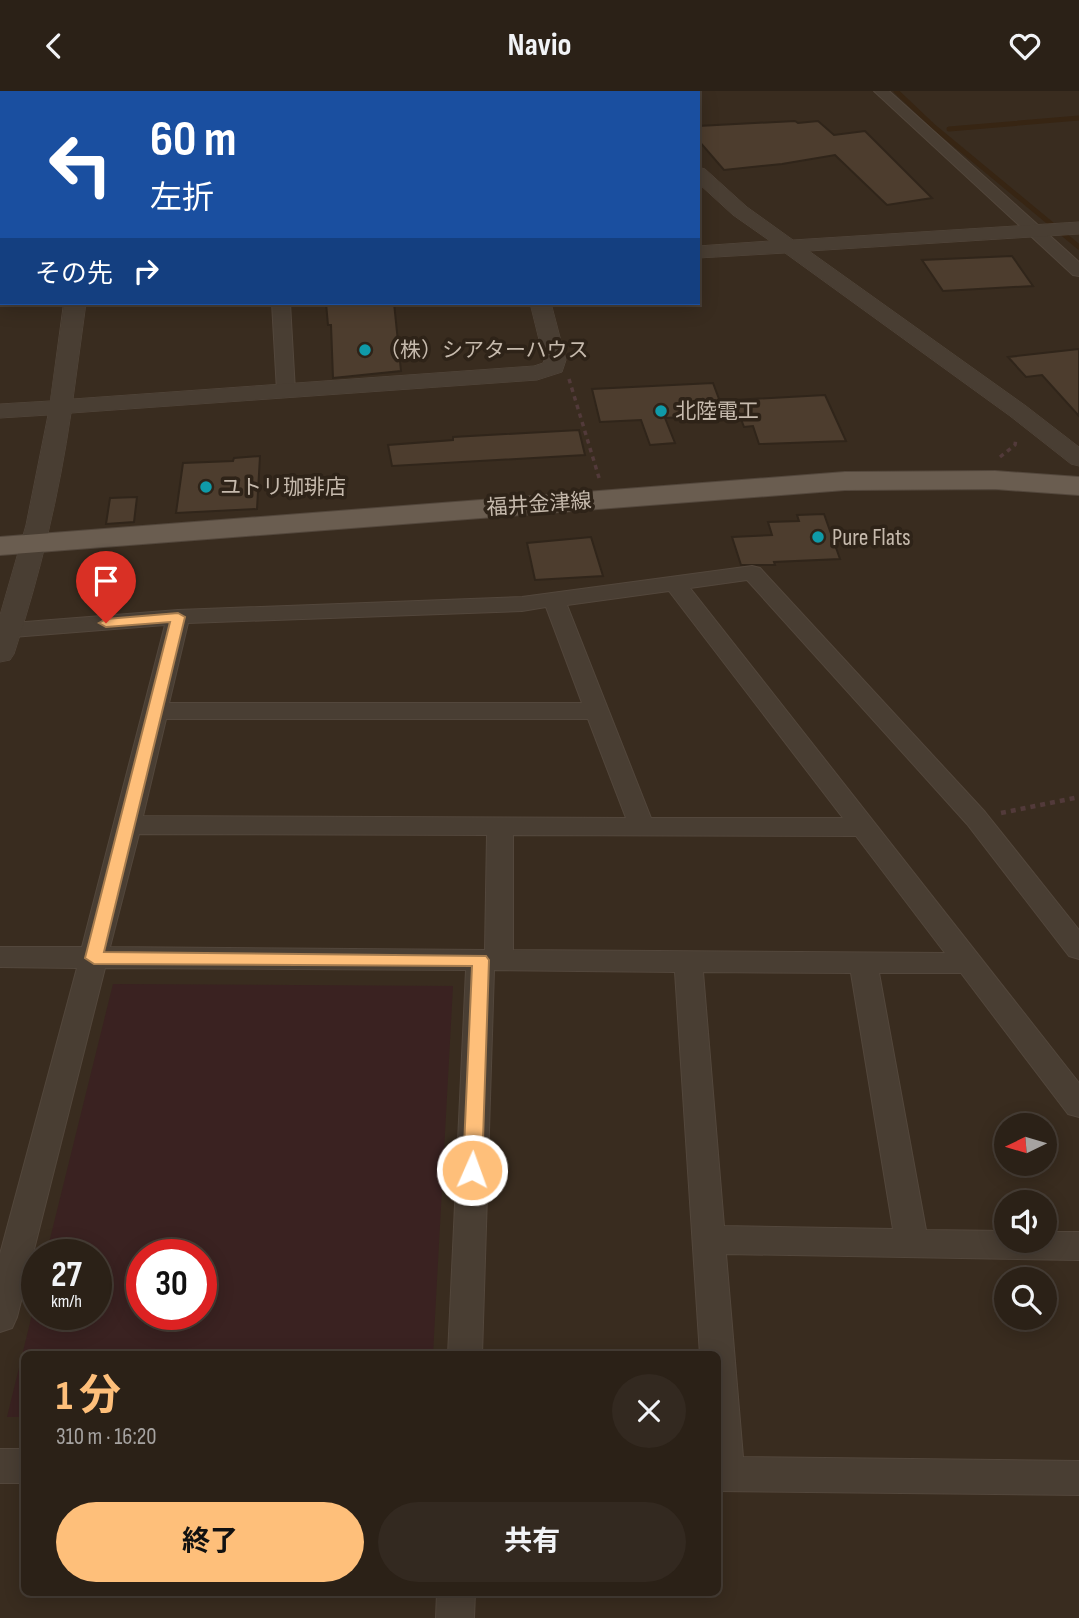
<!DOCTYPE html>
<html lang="ja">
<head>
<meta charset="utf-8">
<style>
	body { margin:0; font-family:"Sofia Sans Condensed","Noto Sans JP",sans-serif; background:#332920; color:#f1f3f6; height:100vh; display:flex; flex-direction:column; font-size:26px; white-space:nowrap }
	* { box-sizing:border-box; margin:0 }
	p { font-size:23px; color:#a6a3a1 }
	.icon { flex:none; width:38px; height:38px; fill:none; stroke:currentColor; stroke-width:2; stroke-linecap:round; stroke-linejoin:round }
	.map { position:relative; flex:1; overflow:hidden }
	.side { position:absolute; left:21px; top:1260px; width:700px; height:245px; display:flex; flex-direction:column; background:#2b2117; border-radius:10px; box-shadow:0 4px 18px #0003,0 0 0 2px #473e36 }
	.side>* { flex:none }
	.guide { position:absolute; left:0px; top:0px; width:700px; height:214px; box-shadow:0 4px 18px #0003,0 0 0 2px #473e36; background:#1a4fa0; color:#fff; overflow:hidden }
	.needle { width:46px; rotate:265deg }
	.fabs { position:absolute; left:994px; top:1022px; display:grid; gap:14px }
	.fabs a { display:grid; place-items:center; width:63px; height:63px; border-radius:50%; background:#2b2117; box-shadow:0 4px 18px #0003,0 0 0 2px #473e36; font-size:35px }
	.speed { position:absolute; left:21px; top:1148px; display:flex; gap:14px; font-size:35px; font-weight:700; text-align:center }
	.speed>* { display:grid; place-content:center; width:91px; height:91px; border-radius:50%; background:#2b2117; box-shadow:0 4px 18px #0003,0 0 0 2px #473e36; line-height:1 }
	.speed small { font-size:18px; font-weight:400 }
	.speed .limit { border:10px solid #d22; background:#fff; color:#111 }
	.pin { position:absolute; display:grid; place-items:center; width:60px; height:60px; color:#fff; margin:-72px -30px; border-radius:50% 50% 50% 0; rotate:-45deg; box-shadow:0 0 7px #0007 }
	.pin .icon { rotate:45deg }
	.me { position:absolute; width:77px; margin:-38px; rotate:2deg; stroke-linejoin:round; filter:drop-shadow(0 0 5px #0008) }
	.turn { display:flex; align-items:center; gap:24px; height:147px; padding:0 35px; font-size:32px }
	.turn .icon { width:91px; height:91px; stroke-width:2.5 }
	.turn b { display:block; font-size:49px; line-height:60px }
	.then { display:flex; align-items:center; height:66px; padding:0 35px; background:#0003; gap:14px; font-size:26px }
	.round { display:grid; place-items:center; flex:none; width:74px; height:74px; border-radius:37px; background:#332920 }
	.head { display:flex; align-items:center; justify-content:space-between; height:119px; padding:0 35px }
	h1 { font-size:42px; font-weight:700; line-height:52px; color:#febf7a }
	.action { display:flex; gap:14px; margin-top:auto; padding:14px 35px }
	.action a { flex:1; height:80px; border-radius:42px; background:#febf7a; color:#111; font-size:28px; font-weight:700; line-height:80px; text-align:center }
	.action a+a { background:#332920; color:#f1f3f6 }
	header { display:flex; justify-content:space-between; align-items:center; height:91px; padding:0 35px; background:#2b2117; font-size:32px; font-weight:700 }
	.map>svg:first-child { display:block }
	.green { fill:#3a2221; fill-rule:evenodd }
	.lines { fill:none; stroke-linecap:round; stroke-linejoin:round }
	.stream { stroke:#372513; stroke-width:5 }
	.building { fill:#4d3d2e; stroke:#30251a; stroke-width:2 }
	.minor-casing { stroke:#53473c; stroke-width:2 }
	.tertiary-casing { stroke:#53473c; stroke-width:1 }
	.primary-casing { stroke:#53473c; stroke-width:2 }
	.path-far1 { stroke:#523a3a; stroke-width:3.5; stroke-dasharray:4.5 4.5; stroke-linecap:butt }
	.path { stroke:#523a3a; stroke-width:4.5; stroke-dasharray:5 5; stroke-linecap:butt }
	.minor { fill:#493e33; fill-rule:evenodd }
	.tertiary { fill:#493e33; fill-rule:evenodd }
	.primary { fill:#6a5d50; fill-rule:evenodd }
	.route { fill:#febf7a; stroke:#a57c4f; stroke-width:2 }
	.culture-dot { fill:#0f9aa8; stroke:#2e2318; stroke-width:2.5 }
	.labels { text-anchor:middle; stroke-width:7; stroke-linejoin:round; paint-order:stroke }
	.far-poi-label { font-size:21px; fill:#c6baad; stroke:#2e2318; text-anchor:start }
	.far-street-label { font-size:21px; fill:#c6baad; stroke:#2e2318 }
	.poi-label { font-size:24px; fill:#c6baad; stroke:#2e2318; text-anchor:start }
</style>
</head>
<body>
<header><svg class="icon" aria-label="back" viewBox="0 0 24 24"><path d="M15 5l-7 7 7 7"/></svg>Navio<svg class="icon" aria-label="heart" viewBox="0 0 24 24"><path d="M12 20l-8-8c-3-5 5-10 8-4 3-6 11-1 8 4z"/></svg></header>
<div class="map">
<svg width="1079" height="1527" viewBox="0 0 1079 1527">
	<rect width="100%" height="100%" fill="#392c1f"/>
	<!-- green -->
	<path class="green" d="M113,893L453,895L433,1263L24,1264V1326H7L37,1203V1223H96V1164H46ZM142,1164H201V1223H142Z"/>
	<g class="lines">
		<!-- stream -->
		<path class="stream" d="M896,0L934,36L1079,156
			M949,38L1079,27"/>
	</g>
	<!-- building -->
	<path class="building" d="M795,30L798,32L818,30L834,44L865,40L932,107L887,114L835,64L782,73L724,79L698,49V35Z
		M1012,165L1033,195L943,200L922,169Z
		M326,212H394L401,280L333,287L331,234H328Z
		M1079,258V325L1042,284L1026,286L1008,266Z
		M713,292L725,324L665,327L675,352L650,354L641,329L600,331L592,298Z
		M825,304L846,350L759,353L753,335L744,336L734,309Z
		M579,339L585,364L392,375L388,354L453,349V346Z
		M260,365L257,418L176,422L183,372L233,370L234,367Z
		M137,406L134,431L106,433L110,407Z
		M824,423L840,468L774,471L775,474H741L732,446L772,444L768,431L799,430L797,424Z
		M591,446L603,485L535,489L527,452Z"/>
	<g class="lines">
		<defs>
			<path id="minor" d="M263,0H277V2H263Z
				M629,0H643L644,2H630Z
				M663,0H677L662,2Z
				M874,0H889L1079,171V185L1073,184Z
				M0,93H2V103H0Z
				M272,212H290L295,300L286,306L277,300Z
				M752,475L760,477L985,721L1079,839V868L1069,865L967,733L747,489L690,497L1079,992V1026L1068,1023L961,882H879L926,1139L1006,1140V1150H1045V1141H1079V1169L726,1163L743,1366L1079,1370V1404L718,1400V1264H700L675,881L494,879L482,1264H448L466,879L105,877L17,1226L12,1237L0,1241V1163L77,877L0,876V856H82L165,534L0,547V533L178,519L522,506ZM669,500L843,727H651L567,514ZM546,516L582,612H169L188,532L522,520ZM166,628H588L626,727L143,725ZM139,743L487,744L485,859L110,856ZM513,744L856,745L945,862L513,859ZM703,881L851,882L893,1138L724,1135Z
				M0,1358H24V1392H0Z
				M437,1502H475L474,1527H436Z"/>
			<path id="tertiary" d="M95,0H113L95,2Z
				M468,0H486V2H468Z
				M642,0H660V2H643Z
				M698,76L705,78L747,116L793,149L1079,131V143L809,160L1026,315L1079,356V375L1071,373L1010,325L785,162L698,167V155L770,150L733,124L698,92Z
				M64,212H86L73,308L534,275L543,272L544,269L530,212H551L566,269L562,281L537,289L71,322C59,404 40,484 14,563L10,569L0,571V524L26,434L48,324L0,327V313L50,310Z"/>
			<path id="primary" d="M995,380L1079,386V404L995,398L845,399L0,464V446L845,381Z"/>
		</defs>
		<!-- minor casing -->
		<use href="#minor" class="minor-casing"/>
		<!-- tertiary casing -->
		<use href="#tertiary" class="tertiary-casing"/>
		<!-- primary casing -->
		<use href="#primary" class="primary-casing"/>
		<!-- path-far1 -->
		<path class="path-far1" d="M569,288L600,390
			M1000,366L1015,354L1016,347"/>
		<!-- path -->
		<path class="path" d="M1001,722L1079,706"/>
		<!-- minor -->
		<use href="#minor" class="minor"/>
		<!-- tertiary -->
		<use href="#tertiary" class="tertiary"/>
		<!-- primary -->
		<use href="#primary" class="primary"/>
	</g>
	<!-- route -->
	<path class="route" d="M178,522L185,526L104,861L486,865L489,869L482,1079L479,1085L472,1087L465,1085L463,1079L472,875L94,873L85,867L170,531L106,536L99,532L106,528Z"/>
	<!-- markers -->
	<g class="culture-dot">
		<circle cx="365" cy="259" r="7"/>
		<circle cx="661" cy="320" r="7"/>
		<circle cx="206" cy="396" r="7"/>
		<circle cx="818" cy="446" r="7"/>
	</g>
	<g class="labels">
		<!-- far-poi labels -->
		<g class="far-poi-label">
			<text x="379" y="266">（株）シアターハウス</text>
			<text x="675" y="327">北陸電工</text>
			<text x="220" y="403">ユトリ珈琲店</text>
		</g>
		<!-- far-street labels -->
		<g class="far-street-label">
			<text transform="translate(539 413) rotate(-4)" y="7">福井金津線</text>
		</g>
		<!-- poi labels -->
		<g class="poi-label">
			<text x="832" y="454">Pure Flats</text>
		</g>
	</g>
</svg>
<div class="fabs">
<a><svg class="needle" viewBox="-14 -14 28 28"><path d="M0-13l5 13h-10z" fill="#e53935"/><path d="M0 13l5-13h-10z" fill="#a6a3a1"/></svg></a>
<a><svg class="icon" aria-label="sound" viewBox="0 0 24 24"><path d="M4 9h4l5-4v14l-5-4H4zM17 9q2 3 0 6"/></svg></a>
<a><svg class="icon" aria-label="search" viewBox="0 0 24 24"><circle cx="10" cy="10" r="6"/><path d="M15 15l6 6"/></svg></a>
</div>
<div class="speed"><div>27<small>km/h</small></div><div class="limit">30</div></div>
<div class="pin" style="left:106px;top:532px;background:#d93025"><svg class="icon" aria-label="arrive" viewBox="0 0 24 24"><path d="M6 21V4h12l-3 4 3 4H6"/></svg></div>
<svg class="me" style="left:472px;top:1079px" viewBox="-20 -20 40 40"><circle r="17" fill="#febf7a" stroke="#fff" stroke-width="3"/><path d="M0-11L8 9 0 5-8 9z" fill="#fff"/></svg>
<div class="guide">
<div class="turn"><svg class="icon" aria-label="left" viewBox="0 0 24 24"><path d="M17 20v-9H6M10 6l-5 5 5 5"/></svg><div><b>60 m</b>左折</div></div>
<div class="then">その先<svg class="icon" aria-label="right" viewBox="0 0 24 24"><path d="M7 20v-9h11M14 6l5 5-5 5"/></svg></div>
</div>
<section class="side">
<div class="head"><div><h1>1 分</h1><p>310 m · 16:20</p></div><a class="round"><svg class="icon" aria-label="close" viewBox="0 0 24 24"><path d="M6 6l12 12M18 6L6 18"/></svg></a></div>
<div class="action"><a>終了</a><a>共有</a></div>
</section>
</div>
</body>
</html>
